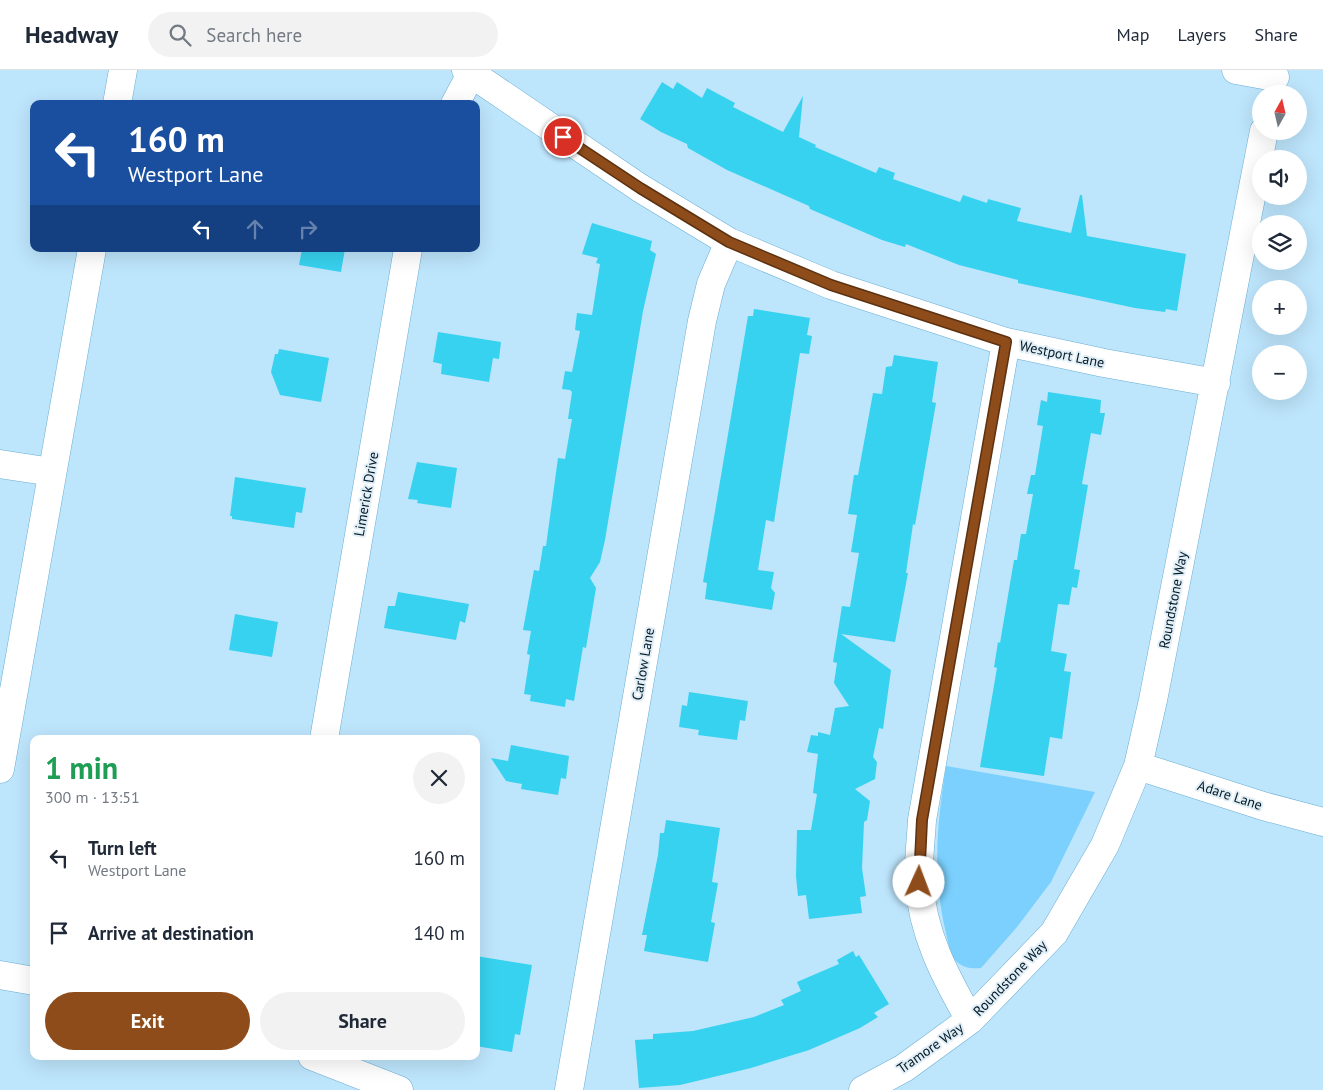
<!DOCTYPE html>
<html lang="en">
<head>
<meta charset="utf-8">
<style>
	body { margin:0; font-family:"PT Sans",sans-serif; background:#f2f2f3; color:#1f2937; height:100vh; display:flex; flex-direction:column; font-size:19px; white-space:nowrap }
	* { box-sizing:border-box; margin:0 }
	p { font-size:16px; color:#747a83 }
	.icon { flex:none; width:28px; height:28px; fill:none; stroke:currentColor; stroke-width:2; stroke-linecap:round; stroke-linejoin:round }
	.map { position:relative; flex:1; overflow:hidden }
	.details { position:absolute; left:30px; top:665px; width:450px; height:325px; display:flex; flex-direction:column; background:#fff; border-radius:10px; box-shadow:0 5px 20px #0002 }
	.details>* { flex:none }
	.banner { position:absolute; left:30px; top:30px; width:450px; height:152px; border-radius:10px; box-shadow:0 5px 20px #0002; background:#1a4fa0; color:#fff; overflow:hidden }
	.needle { width:32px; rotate:8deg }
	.tools { position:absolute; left:1252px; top:15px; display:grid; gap:10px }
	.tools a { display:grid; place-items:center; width:55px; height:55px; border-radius:50%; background:#fff; box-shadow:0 5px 20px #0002; font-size:25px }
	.pin { position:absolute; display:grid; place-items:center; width:42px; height:42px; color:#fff; margin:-21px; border:2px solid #fff; border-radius:50%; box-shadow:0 1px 5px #0007 }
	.me { position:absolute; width:55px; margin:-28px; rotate:2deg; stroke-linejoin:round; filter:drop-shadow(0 0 4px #0008) }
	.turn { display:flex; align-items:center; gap:18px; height:105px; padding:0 15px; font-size:22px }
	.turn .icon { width:65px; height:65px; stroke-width:2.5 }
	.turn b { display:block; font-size:35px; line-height:42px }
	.lanes { display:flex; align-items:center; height:48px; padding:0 15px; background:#0003; justify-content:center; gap:25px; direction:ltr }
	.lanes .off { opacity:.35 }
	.round { display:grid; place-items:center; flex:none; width:52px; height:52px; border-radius:26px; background:#f2f2f3 }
	.overview { display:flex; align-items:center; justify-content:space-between; height:85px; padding:0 15px }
	h1 { font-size:30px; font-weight:800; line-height:38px; color:#1e9e55 }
	.button { display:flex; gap:10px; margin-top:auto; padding:10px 15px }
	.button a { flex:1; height:58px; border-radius:30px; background:#8e4c1a; color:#fff; font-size:20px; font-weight:800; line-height:58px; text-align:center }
	.button a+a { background:#f2f2f3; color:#1f2937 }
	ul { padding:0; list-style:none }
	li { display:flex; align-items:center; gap:15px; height:75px; padding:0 15px }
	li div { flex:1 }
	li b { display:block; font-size:19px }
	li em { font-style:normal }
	header { display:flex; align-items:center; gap:30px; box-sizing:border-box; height:70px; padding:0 25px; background:#fff; border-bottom:1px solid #e0e1e3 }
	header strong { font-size:24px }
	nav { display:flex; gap:28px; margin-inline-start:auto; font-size:18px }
	.search { width:350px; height:45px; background:#f2f2f3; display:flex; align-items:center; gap:12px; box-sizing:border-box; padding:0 18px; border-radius:28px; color:#747a83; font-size:19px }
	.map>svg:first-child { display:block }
	.green { fill:#7bd0fd }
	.building { fill:#37d2ef }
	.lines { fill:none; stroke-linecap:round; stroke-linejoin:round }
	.minor-casing { stroke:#6aaed3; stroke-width:29 }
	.minor { stroke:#fff; stroke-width:28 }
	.route-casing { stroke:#5c3111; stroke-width:12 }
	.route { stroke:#8e4c1a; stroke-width:9 }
	.labels { text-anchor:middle; stroke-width:4; stroke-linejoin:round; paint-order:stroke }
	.street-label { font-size:14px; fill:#001927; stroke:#e1eef6 }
</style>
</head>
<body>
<header>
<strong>Headway</strong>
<div class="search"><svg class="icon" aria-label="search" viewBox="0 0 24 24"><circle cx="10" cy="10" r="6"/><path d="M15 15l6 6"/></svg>Search here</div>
<nav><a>Map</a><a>Layers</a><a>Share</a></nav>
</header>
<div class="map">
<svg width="1323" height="1020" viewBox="0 0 1323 1020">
	<rect width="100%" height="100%" fill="#bde5fc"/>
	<!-- green -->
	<path class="green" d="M946,696L1095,722L1051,812L1017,857L981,898C972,899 963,898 956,891C950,886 948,871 946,863C932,804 937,755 946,696Z"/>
	<!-- building -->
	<path class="building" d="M662,12L673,19L677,12L702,28L707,18L735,33L733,37L783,62L803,26L799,67L816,75L815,77L876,103L879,97L895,103L893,109L960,132L963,125L987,133L988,129L1021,138L1017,151L1071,163L1080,125H1082L1087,166L1186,184L1177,241L1166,239L1165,242L1135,238L1018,213V210L1014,209L959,195L906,174L905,177L882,170L810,139L809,136L727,100L688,78L687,74L661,62L640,49Z
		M592,153L652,171L650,180L656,184L643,241L605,470L600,492L590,508L596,518L586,578L583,577L574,631L566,629L565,637L530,631L531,625L524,624L530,585L527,584L531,561L523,560L534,500L539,501L543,476H546L558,388L565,389L572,349H568L572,322L570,320L562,319L565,301L572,302L580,261L575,260L577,243L592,245L600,194L596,193L598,188L582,184Z
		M302,179H345L341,202L299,195Z
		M754,239L810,248L807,265L812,266L809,284L800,283L774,452L766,450L758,500L774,502L771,518L775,523L772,540L705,529L707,513L703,512L748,246H753Z
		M438,262L501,272L499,289L493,288L489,312L441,304L442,294L433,292Z
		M279,279L329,288L321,332L280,325L271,302L275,284H278Z
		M894,285L938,292L932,332L936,333L915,455L913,454L906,503H908L895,572L841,564L891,600L883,659L879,658L873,687L877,692L875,709L855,719L870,731L867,750L864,752L862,798L866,826L860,827L862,843L809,849L806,825L798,826L796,806L797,760H811L817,724L813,723L818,684L807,682L811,665L818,666V662L830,665L835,638L849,636L834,613L837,593L833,592L842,536L850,537L859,483L851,482L857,445L848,444L854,405H858L873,323L882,324L886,297L892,296Z
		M1048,322L1101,330L1100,343H1105L1101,365L1091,363L1082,414L1088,415L1074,499L1080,500L1077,518L1072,517L1069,535L1058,534L1051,581L1067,584L1064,601L1071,602L1062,669L1050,667L1044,706L980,697L997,598L994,597L998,572L1000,573L1014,490H1017L1021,464H1026L1033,424H1027L1031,405H1035L1043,356L1037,355L1041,330L1047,332Z
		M417,392L457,398L451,438L417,433L418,430L408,429Z
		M235,407L306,418L302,443L296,442L294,458L232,449V446H230Z
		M398,522L469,534L465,553L460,551L456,570L384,558L388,536H395Z
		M235,544L278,552L272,587L229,580Z
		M689,622L748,631L745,651L740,650L737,670L698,665L699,660L679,657L682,635L687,636Z
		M511,675L569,686L566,709L561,708L558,725L521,719L522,714L506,711L491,688L508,691Z
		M666,750L720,758L712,812L718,813L711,852L715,853L708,892L644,881L647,865H642L658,785L660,763H664Z
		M853,881L856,887L859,885L889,934L874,943L878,947L860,958L809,980L751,998L680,1015L639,1018L635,970L653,969V964L693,961L754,947L784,935L781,930L801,921L797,912L839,894L837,890Z
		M476,886L532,895L520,965L515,964L512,982L476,976Z"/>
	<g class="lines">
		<defs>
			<path id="minor" d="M466,0L640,118L729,172L831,215L1006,272L1104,293L1216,313
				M1236,0L1275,7
				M117,34L123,0
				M455,34L471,4
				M0,394L52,402
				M324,669L408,179
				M1138,696L1263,736L1323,752
				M0,699L92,179
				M0,905L34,911
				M970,950C945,906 922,863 919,811C918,791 921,770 922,750L1006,272
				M312,986L399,1020
				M569,1020L702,251L711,214L729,172
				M863,1020L904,998L970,950L1054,863L1105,775L1138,696L1153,630L1264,61"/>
		</defs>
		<!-- minor casing -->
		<use href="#minor" class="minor-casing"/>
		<!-- minor -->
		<use href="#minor" class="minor"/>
	</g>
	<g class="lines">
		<defs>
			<path id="route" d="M563,67L640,118L729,172L831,215L1006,272L922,750L919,812"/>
		</defs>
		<!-- route casing -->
		<use href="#route" class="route-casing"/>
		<!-- route -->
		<use href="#route" class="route"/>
	</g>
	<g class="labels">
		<!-- street labels -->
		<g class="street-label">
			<text transform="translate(1062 284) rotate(12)" y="5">Westport Lane</text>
			<text transform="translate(366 424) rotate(-80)" y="5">Limerick Drive</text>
			<text transform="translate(1173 530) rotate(-79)" y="5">Roundstone Way</text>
			<text transform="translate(643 594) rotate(-80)" y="5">Carlow Lane</text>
			<text transform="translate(1230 725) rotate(18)" y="5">Adare Lane</text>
			<text transform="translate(1010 908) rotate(-46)" y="5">Roundstone Way</text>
			<text transform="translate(930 978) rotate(-35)" y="5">Tramore Way</text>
		</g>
	</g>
</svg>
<div class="tools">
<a><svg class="needle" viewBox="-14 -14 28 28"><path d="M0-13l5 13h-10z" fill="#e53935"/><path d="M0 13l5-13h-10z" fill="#747a83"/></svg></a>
<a><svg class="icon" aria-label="sound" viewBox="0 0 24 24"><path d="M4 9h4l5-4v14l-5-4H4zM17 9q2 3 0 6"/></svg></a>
<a><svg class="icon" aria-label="layers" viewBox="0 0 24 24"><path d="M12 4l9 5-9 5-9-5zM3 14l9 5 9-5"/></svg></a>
<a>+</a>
<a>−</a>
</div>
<div class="pin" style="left:563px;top:67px;background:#d93025"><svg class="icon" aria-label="arrive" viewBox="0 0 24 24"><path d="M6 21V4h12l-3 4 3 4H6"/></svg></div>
<svg class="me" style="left:919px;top:812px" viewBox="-20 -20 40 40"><circle r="19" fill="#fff"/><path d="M0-13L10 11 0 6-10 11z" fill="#8e4c1a"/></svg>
<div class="banner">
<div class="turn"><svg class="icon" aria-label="left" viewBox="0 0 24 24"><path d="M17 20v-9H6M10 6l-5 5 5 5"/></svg><div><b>160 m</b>Westport Lane</div></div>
<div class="lanes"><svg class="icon" aria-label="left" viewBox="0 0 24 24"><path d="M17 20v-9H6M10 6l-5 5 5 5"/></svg><svg class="icon off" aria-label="ahead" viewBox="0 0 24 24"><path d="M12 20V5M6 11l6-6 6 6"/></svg><svg class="icon off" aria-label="right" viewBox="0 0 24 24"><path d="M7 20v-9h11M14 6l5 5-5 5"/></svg></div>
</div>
<section class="details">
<div class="overview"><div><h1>1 min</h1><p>300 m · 13:51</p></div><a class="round"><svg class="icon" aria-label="close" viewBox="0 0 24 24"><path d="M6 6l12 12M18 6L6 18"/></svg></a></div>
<ul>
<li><svg class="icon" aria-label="left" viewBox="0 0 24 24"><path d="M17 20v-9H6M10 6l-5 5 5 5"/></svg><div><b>Turn left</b><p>Westport Lane</p></div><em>160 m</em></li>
<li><svg class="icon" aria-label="arrive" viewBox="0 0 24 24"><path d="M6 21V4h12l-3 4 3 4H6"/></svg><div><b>Arrive at destination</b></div><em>140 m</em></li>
</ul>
<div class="button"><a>Exit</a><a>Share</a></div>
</section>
</div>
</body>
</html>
